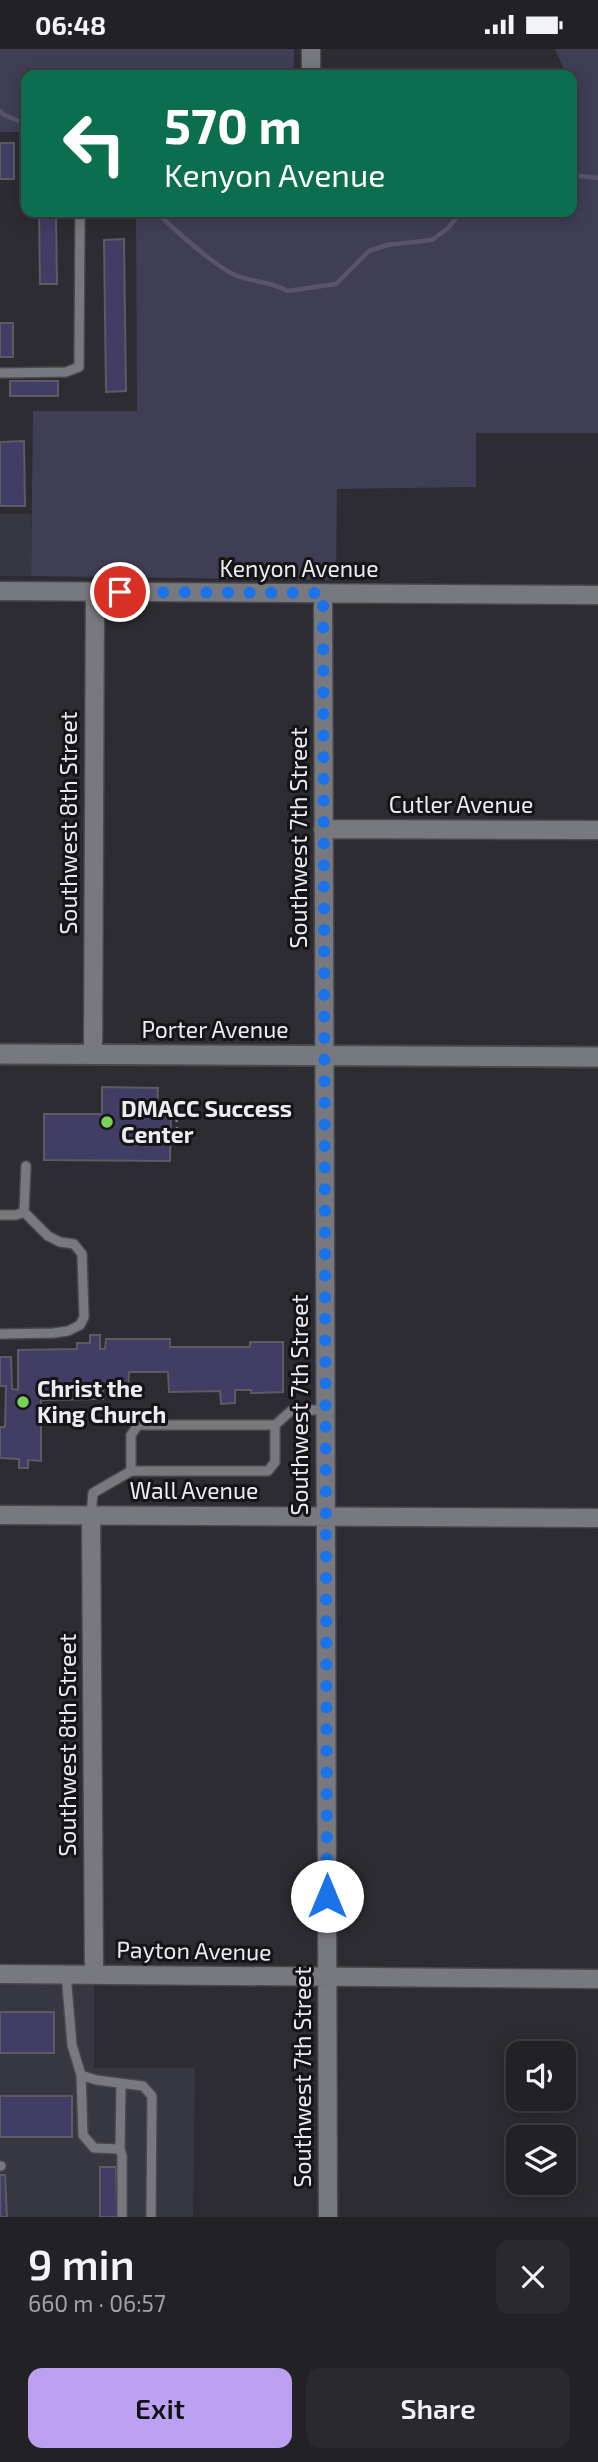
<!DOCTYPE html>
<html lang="en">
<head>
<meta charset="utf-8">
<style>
	body { margin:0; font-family:"Exo 2",sans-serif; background:#29292e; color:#f1f3f6; height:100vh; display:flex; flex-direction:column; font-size:26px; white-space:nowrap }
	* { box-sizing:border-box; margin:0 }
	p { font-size:23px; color:#a2a3a7 }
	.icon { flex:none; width:38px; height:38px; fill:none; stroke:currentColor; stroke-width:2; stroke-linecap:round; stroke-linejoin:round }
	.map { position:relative; height:2168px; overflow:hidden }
	.sheet { display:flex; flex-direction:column; background:#212126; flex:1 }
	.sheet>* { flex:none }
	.hud { position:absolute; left:21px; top:21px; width:556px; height:147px; border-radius:14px; box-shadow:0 4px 18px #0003,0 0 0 2px #3e3e43; background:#0b6e4f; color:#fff; overflow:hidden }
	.fabs { position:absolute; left:506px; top:1992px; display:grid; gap:14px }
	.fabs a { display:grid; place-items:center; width:70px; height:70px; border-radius:14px; background:#212126; box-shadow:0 4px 18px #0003,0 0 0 2px #3e3e43; font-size:35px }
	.pin { position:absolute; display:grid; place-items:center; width:60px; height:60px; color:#fff; margin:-30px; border:4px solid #fff; border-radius:50%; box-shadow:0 2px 7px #0007 }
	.me { position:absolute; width:77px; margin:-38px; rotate:0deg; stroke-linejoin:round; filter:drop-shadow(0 0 5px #0008) }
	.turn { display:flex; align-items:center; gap:24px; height:147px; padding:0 28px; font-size:32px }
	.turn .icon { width:91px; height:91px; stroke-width:2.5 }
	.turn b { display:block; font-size:49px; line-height:60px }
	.round { display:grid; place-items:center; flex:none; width:74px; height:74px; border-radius:14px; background:#29292e }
	.summary { display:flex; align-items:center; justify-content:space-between; height:119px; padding:0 28px }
	h1 { font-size:42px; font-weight:600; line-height:52px }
	.button { display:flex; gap:14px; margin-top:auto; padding:14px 28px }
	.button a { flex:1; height:80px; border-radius:14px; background:#bca0f2; color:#111; font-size:28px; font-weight:600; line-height:80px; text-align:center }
	.button a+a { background:#29292e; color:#f1f3f6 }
	.status { display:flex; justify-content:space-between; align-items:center; height:49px; padding:0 35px; background:#212126; direction:ltr }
	.status svg { height:19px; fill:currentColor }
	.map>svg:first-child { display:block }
	.built { fill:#373742 }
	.green { fill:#3f3e55 }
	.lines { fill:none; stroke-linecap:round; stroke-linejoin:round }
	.stream { stroke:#58546e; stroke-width:4.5 }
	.building { fill:#413d64; stroke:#5b5b61; stroke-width:2 }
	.service-casing { stroke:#49484d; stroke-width:12 }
	.minor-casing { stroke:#49484d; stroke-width:21 }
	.tertiary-casing { stroke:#49484d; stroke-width:23 }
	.path { stroke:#78787d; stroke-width:2.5; stroke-dasharray:2 5; stroke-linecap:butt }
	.service { stroke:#78787f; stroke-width:9 }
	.minor { stroke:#78787f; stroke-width:18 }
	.tertiary { stroke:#78787f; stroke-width:19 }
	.route { stroke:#1a73e8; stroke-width:12; stroke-dasharray:0 21.6 }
	.poi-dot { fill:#76d25a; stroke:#151517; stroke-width:2.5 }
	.labels { text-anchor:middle; stroke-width:6; stroke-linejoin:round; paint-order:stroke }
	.street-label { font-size:23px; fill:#ececf0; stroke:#151517 }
	.poi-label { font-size:23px; font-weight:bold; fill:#ececf0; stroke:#151517; text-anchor:start }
</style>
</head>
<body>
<div class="status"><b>06:48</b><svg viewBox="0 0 49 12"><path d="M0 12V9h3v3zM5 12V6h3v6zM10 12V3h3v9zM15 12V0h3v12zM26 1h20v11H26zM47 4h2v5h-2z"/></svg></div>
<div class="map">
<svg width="598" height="2168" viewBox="0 0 598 2168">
	<rect width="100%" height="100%" fill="#2c2c32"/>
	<!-- built -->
	<path class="built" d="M0,465H31V527H0Z
		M0,1925H94V2019H195L193,2168H0Z"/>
	<!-- green -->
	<path class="green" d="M0,0H294V17L285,26H26V87L21,83H0Z
		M555,0H598V384H476V438L337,440L336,531L31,527L33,362H137L136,167L131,163H572V26H566Z"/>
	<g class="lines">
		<!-- stream -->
		<path class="stream" d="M0,62L4,66L26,75
			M572,126L598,129
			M156,163C178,184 203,207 229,223C247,234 271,231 287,242L336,235L369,202L387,196L432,191L448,179L461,163"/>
	</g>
	<!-- building -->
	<path class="building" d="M0,94H14V130H0Z
		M39,163H56L57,235H40Z
		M124,190L126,342L106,343L104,191Z
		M0,274H13V308H0Z
		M10,332H58V347H10Z
		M24,392L25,457H0V393Z
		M102,1038L158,1039L157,1066H171L170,1112L44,1111V1065H102Z
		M90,1286H100V1300H105L106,1290H170V1298H250V1293H283V1343L251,1344V1341H235V1354L221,1355L220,1342L169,1343L168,1323H129L128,1344H118V1340H103V1350L41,1351V1412L28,1411V1419H19V1410L0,1409V1378H5L6,1337H0V1308H11L12,1340L18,1341V1301L77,1300V1294H90Z
		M0,1963H54V2004H0Z
		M0,2047H72V2088H0Z
		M100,2118H116L117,2168H100Z
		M0,2126H5L7,2168H0Z"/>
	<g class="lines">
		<defs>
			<path id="service" d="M0,324L66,323L79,318L80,163
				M0,1166H16L24,1163L26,1117
				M0,1285L53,1284L68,1282L80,1276L84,1268L82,1205L74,1195L60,1193L48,1187L24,1163
				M131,1422H268L275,1413V1376
				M91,1466L93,1444L131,1422V1386L138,1376H275L292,1361H325
				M66,1925L72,1996L81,2026L83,2086L94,2099L120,2100L122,2107V2168
				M81,2026L96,2031L143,2037L152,2047L151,2168
				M120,2100L121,2036
				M0,2117H1"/>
			<path id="minor" d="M311,0V26
				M0,542L598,546
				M323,544L328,2168
				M323,780L598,781
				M93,1005L95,543
				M0,1466L598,1469
				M91,1466L94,1925
				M0,1925L598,1930"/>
			<path id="tertiary" d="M0,1005L598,1008"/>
		</defs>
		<!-- service casing -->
		<use href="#service" class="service-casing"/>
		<!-- minor casing -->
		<use href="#minor" class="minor-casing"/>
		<!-- tertiary casing -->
		<use href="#tertiary" class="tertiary-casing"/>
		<!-- path -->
		<path class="path" d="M157,1056L191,1057
			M176,1057L177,1080"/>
		<!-- service -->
		<use href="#service" class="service"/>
		<!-- minor -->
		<use href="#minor" class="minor"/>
		<!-- tertiary -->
		<use href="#tertiary" class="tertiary"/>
	</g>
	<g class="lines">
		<!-- route -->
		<path class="route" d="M120,543L323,544L327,1847"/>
	</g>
	<!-- markers -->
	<g class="poi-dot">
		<circle cx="107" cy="1073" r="7"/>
		<circle cx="23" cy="1353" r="7"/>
	</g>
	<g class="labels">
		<!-- street labels -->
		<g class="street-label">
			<text x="299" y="528">Kenyon Avenue</text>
			<text x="461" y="764">Cutler Avenue</text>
			<text transform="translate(69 774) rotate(-90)" y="8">Southwest 8th Street</text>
			<text transform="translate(299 789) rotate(-90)" y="8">Southwest 7th Street</text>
			<text x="215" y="989">Porter Avenue</text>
			<text transform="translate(300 1356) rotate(-90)" y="8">Southwest 7th Street</text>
			<text x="194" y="1450">Wall Avenue</text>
			<text transform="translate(68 1696) rotate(-90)" y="8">Southwest 8th Street</text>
			<text transform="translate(194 1902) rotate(1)" y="8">Payton Avenue</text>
			<text transform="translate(303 2028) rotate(-90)" y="8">Southwest 7th Street</text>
		</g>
		<!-- poi labels -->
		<g class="poi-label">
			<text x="121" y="1068">DMACC Success<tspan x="121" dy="26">Center</tspan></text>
			<text x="37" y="1348">Christ the<tspan x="37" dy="26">King Church</tspan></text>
		</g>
	</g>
</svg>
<div class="fabs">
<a><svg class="icon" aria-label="sound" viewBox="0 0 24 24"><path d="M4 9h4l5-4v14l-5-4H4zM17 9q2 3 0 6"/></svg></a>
<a><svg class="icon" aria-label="layers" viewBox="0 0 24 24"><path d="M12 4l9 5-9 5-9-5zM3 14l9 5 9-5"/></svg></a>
</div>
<div class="pin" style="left:120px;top:543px;background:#d93025"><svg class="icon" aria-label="arrive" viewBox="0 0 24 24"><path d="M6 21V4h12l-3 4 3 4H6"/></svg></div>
<svg class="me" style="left:327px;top:1847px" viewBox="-20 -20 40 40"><circle r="19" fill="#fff"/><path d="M0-13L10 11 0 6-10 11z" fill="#1a73e8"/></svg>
<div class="hud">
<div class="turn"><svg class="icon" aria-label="left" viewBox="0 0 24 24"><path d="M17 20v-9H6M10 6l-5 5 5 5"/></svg><div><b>570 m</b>Kenyon Avenue</div></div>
</div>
</div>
<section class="sheet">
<div class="summary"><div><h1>9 min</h1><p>660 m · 06:57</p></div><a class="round"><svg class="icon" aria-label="close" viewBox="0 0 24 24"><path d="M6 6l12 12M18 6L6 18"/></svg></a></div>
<div class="button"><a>Exit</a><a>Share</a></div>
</section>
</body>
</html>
